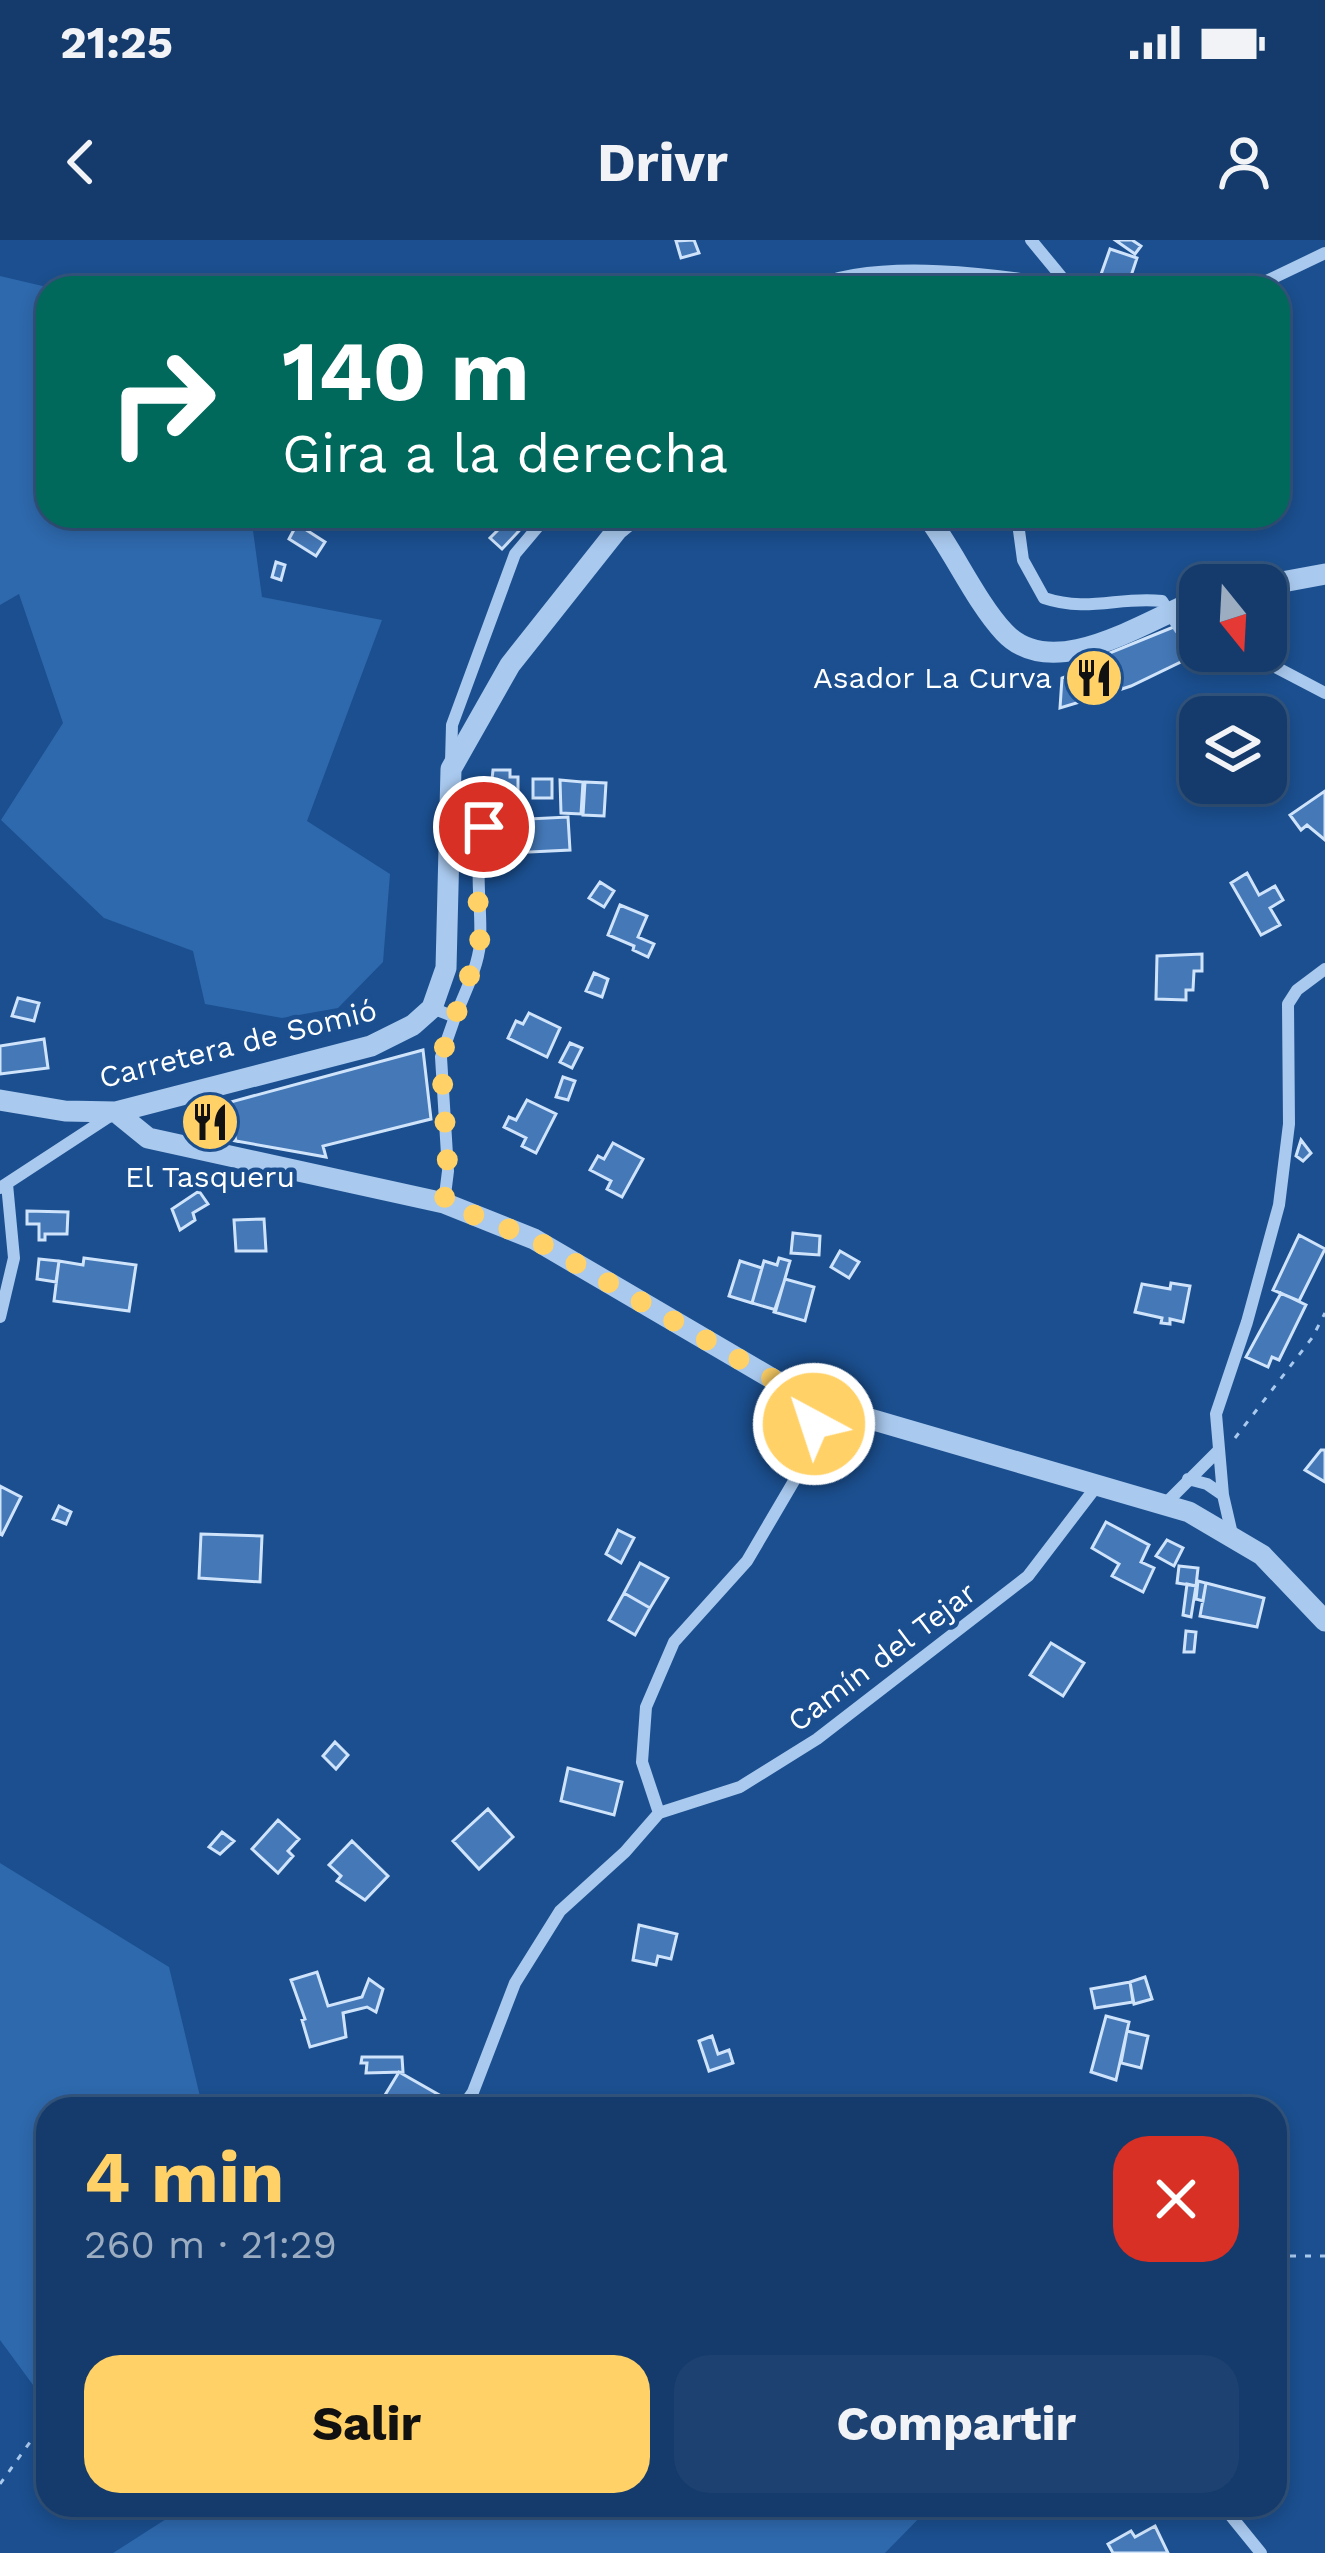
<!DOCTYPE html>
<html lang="es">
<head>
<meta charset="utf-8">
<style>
	body { margin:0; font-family:"Work Sans",sans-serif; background:#1d4271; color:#f1f3f6; height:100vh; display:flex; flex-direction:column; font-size:45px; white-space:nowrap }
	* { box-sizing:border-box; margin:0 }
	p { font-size:39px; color:#9dadc1 }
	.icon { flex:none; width:66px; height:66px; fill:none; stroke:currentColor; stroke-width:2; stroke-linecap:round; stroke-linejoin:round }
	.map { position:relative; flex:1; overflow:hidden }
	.side { position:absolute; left:36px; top:1857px; width:1251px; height:420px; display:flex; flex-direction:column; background:#143b6b; border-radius:36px; box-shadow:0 6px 18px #0003,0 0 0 3px #33557e }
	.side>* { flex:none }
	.top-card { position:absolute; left:36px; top:36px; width:1254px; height:252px; border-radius:36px; box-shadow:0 6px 18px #0003,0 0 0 3px #33557e; background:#00695c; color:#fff; overflow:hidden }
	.needle { width:78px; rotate:162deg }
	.tools { position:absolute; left:1179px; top:324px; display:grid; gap:24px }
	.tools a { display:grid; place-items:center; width:108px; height:108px; border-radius:24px; background:#143b6b; box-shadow:0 6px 18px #0003,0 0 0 3px #33557e; font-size:60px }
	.pin { position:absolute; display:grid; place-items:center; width:102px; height:102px; color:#fff; margin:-51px; border:6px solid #fff; border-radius:50%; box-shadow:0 3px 12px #0007 }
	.me { position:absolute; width:132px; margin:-66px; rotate:320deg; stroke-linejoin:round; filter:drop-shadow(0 0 9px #0008) }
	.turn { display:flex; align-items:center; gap:42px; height:252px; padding:0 48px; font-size:54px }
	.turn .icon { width:156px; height:156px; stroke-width:2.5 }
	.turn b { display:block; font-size:84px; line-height:102px }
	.round { display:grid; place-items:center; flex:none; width:126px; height:126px; border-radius:36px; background:#1d4271 }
	.overview { display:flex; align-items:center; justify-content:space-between; height:204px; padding:0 48px }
	h1 { font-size:72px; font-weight:700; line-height:90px; color:#ffd166 }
	.action { display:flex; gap:24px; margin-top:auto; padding:24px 48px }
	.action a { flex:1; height:138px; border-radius:36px; background:#ffd166; color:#111; font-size:48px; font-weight:700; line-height:138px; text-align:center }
	.action a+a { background:#1d4271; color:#f1f3f6 }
	.status { display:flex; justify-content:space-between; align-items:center; height:84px; padding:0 60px; background:#143b6b; direction:ltr }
	.status svg { height:33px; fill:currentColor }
	header { display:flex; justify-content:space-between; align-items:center; height:156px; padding:0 48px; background:#143b6b; font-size:54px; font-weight:700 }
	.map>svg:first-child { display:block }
	.green { fill:#2e69ad }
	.building { fill:#4478b7; stroke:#cfe3fa; stroke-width:3 }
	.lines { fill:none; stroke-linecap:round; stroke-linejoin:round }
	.path { stroke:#a9c9ee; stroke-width:3; stroke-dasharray:6 9; stroke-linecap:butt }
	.minor { stroke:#a9c9ee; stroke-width:12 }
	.tertiary { stroke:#a9c9ee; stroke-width:21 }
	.route { stroke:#ffd166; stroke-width:21; stroke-dasharray:0 37.8 }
	.labels { text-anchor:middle; stroke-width:9; stroke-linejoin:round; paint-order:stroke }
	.poi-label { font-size:30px; fill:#fff; stroke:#1b4f8f; text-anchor:end }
	.street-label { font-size:30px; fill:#fff; stroke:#1b4f8f }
</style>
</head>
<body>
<div class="status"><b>21:25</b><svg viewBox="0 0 49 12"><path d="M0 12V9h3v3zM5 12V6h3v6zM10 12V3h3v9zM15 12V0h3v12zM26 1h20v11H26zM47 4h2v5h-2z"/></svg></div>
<header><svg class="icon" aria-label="back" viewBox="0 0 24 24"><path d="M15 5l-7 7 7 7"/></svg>Drivr<svg class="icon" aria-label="person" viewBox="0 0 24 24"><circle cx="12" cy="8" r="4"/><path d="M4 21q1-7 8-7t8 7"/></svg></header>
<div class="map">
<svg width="1325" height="2313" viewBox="0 0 1325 2313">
	<rect width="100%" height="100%" fill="#1b4f8f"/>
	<!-- green -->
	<path class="green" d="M0,36L51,48H48V276H251L262,357L382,380L307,581L390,634L383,722L338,768L282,778L205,764L193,711L104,678L1,580L63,483L19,354L0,365Z
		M0,1623L169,1727L203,1869H48L47,2164L0,2100Z
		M188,2265H932L885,2313H113Z"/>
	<!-- building -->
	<path class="building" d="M694,0L699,13L681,18L676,1Z
		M1115,0H1132L1141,6L1135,14Z
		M1110,9L1137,18L1127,48L1099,40Z
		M512,276L531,278L502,309L490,298Z
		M297,284L325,302L316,316L289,299Z
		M276,322L285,325L281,340L272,337Z
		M1176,386L1191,417L1131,446L1122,449L1121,444L1092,455L1080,425Z
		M1083,430L1093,458L1060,468L1062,438Z
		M493,530H510V537H518V559H490Z
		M533,539H552V558H533Z
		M560,540L583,542L581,574L561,573Z
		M585,542L606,543L604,576L583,575Z
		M1325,551V600L1307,585L1301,590L1290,575Z
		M568,577L570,610L509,613L507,580Z
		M1247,633L1259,655L1275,646L1283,660L1270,668L1280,685L1261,695L1231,643Z
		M600,642L614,651L604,667L589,658Z
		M620,665L647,676L638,697L654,704L648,717L633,710L634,706L608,695Z
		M1202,714V731H1194L1193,750H1186V760L1156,759L1157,716Z
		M594,733L608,739L602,757L586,751Z
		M18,758L39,763L34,781L12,776Z
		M529,773L560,788L547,817L508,798L516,781L523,784Z
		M44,799L48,828L0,834V806Z
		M570,803L582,808L572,828L560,822Z
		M423,810L431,879L323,906L326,917L236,901L227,863Z
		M563,837L575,841L568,860L556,857Z
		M527,860L556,874L536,913L522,906L526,898L504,887L509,877L516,880Z
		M227,863L236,901L188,891L189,872Z
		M1301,900L1311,913L1303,921L1296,916Z
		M613,903L643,919L622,957L607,949L611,941L590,930L598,916L604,919Z
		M199,951L208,964L193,973L195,980L180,990L172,969Z
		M27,971L68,972L67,994H45V1000H39V984H27Z
		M264,979L266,1011H236L234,980Z
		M793,993L820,996L819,1015L791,1013Z
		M1299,995L1325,1009L1299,1061L1273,1050Z
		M840,1011L859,1022L849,1038L831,1027Z
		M84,1018L136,1025L129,1071L54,1061L59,1021L83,1025Z
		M779,1018L790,1021L776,1070L752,1063L764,1021L777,1025Z
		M39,1019L59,1021L56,1042L37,1039Z
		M740,1021L762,1028L752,1063L729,1056Z
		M785,1039L814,1047L805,1081L774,1072Z
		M1171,1043L1190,1046L1183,1082L1170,1079V1084L1161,1083L1162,1078L1135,1072L1142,1044L1170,1049Z
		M1281,1053L1306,1065L1279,1120L1272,1117L1268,1127L1246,1117Z
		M1321,1210H1325V1242L1305,1230Z
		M0,1246L21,1257L2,1295L0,1294Z
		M59,1266L71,1272L66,1284L53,1279Z
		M1106,1282L1149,1305L1141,1322L1154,1328L1143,1352L1112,1336L1119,1324L1092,1308Z
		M618,1290L634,1298L621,1323L606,1314Z
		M201,1294L262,1296L260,1342L199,1338Z
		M1167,1300L1183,1308L1174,1326L1156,1316Z
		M640,1323L668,1338L650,1368L624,1353Z
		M1179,1326L1198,1328L1196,1346L1177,1343Z
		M1198,1341L1206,1343L1203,1361L1196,1359Z
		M1206,1343L1264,1358L1257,1387L1200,1376Z
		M1187,1344L1196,1346L1191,1377L1183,1375Z
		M624,1353L650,1368L635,1395L609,1380Z
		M1186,1391L1196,1392L1194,1412H1184Z
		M1051,1403L1084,1423L1063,1456L1030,1435Z
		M335,1502L348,1515L336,1529L323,1516Z
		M568,1528L622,1542L614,1575L561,1561Z
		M488,1569L513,1597L479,1629L453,1601Z
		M278,1580L299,1599L288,1611L293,1616L278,1633L252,1609Z
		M222,1592L234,1601L220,1614L209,1607Z
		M352,1601L388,1636L365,1660L337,1641L341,1636L329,1625Z
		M639,1685L677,1694L671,1719L658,1716L656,1725L633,1720Z
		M317,1732L328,1766L362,1757L369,1739L383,1749L376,1772L367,1767L343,1773L346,1797L310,1807L302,1780L305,1779L291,1740Z
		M1145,1737L1152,1759L1134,1764L1130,1742Z
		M1130,1742L1133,1762L1095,1768L1091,1749Z
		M1106,1776L1129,1782L1116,1840L1091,1832Z
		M1127,1791L1148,1796L1141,1828L1121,1823Z
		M712,1796L718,1814L729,1810L733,1823L709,1831L699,1801Z
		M362,1817H402L403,1832L366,1833L367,1823H361Z
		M399,1832L443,1857L459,1860L452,1869H398L382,1860Z
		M1155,2286L1168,2313H1113L1108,2304L1131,2291L1135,2297Z"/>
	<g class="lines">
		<!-- path -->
		<path class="path" d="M1235,1198L1312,1098L1325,1073
			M1275,2016H1325
			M0,2244L48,2177"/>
		<!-- minor -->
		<path class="minor" d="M1031,0L1069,46
			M811,48C874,17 1003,34 1072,48
			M1252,48L1325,13
			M1017,276L1023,320L1044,358C1089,373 1119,356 1162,361L1180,389L1200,393
			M1245,411L1325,453
			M451,522L452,485L515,314L547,276
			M432,768L455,777L441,817L448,931L444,963
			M455,777C464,754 478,728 480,703C483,656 468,612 495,571
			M0,948L110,876
			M0,1077L14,1018L7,944
			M1188,1239L1207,1244L1223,1255
			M1165,1264L1219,1210
			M1232,1294L1223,1255L1216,1174L1247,1082L1279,965L1289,884L1288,764L1297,750L1325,729
			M659,1573L740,1547L817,1499L1028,1336L1096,1247
			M461,1869L473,1852L515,1743L560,1671L625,1612L659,1573L642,1522L646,1467L674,1402L747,1321L801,1229L814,1184L812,1162
			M1222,2265L1261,2313"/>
		<!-- tertiary -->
		<path class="tertiary" d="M927,276C953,310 976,362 1004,392C1053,445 1146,380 1200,359
			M1266,345L1325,334
			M0,860L65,871L116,872L371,806L413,785L432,768L446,728L451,529L510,425L617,290L634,276
			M116,872L148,898L444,963L534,999L812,1162L1189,1272L1262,1315L1325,1381"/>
	</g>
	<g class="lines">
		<!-- route -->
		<path class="route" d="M484,587L477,635L480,706L441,817L448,931L444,963L534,999L812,1162L814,1184"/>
	</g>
	<!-- icons -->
	<defs>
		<symbol id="restaurant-disc" viewBox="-11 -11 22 22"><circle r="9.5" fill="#ffd166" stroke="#1b4f8f"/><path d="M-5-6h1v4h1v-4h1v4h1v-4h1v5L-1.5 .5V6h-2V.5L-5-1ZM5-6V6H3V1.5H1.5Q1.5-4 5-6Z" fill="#111"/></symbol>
	</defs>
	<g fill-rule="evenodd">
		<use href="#restaurant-disc" x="1061" y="405" width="66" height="66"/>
		<use href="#restaurant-disc" x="177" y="849" width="66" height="66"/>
	</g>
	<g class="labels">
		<!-- poi labels -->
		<g class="poi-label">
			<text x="1052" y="448">Asador La Curva</text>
			<text x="210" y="947" text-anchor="middle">El Tasqueru</text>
		</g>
		<!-- street labels -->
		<g class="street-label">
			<text transform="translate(238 804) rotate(-14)" y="10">Carretera de Somió</text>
			<text transform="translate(882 1417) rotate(-37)" y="10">Camín del Tejar</text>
		</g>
	</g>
</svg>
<div class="tools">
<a><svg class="needle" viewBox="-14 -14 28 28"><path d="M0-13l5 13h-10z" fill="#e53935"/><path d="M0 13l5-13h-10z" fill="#9dadc1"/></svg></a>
<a><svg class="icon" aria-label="layers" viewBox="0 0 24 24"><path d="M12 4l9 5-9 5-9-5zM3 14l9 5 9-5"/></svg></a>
</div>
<div class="pin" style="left:484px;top:587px;background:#d93025"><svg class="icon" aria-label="arrive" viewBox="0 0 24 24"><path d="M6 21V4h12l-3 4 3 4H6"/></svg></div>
<svg class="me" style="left:814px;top:1184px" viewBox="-20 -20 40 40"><circle r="17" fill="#ffd166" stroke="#fff" stroke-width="3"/><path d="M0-11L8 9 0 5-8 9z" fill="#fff"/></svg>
<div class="top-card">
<div class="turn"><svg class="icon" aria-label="right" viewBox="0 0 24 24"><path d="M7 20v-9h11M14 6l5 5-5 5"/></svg><div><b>140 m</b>Gira a la derecha</div></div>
</div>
<section class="side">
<div class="overview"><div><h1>4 min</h1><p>260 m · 21:29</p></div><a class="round" style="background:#d93025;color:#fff"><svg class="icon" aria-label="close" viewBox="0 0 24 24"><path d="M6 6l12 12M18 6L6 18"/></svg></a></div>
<div class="action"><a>Salir</a><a>Compartir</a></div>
</section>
</div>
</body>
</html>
